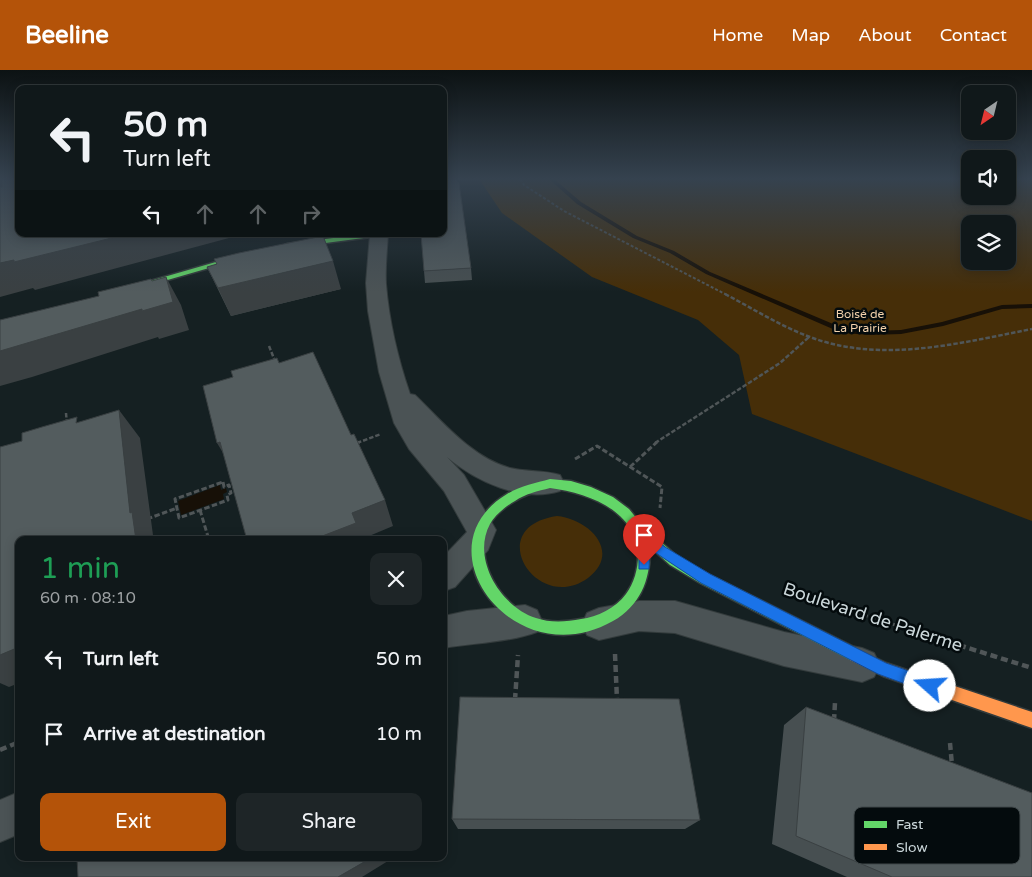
<!DOCTYPE html>
<html lang="en">
<head>
<meta charset="utf-8">
<style>
	body { margin:0; font-family:"Varela Round",sans-serif; background:#1e2527; color:#f1f3f6; height:100vh; display:flex; flex-direction:column; font-size:19px; white-space:nowrap }
	* { box-sizing:border-box; margin:0 }
	p { font-size:16px; color:#9ca0a2 }
	.icon { flex:none; width:28px; height:28px; fill:none; stroke:currentColor; stroke-width:2; stroke-linecap:round; stroke-linejoin:round }
	.map { position:relative; flex:1; overflow:hidden }
	.side { position:absolute; left:15px; top:466px; width:432px; height:325px; display:flex; flex-direction:column; background:#10181a; border-radius:10px; box-shadow:0 2px 12px #0003,0 0 0 1px #303739 }
	.side>* { flex:none }
	.guide { position:absolute; left:15px; top:15px; width:432px; height:152px; border-radius:10px; box-shadow:0 2px 12px #0003,0 0 0 1px #303739; background:#10181a; color:#f1f3f6; overflow:hidden }
	.needle { width:32px; rotate:215deg }
	.fabs { position:absolute; left:961px; top:15px; display:grid; gap:10px }
	.fabs a { display:grid; place-items:center; width:55px; height:55px; border-radius:10px; background:#10181a; box-shadow:0 2px 12px #0003,0 0 0 1px #303739; font-size:25px }
	.pin { position:absolute; display:grid; place-items:center; width:42px; height:42px; color:#fff; margin:-51px -21px; border-radius:50% 50% 50% 0; rotate:-45deg; box-shadow:0 0 5px #0007 }
	.pin .icon { rotate:45deg }
	.me { position:absolute; width:55px; margin:-28px; rotate:289deg; stroke-linejoin:round; filter:drop-shadow(0 0 4px #0008) }
	.turn { display:flex; align-items:center; gap:18px; height:105px; padding:0 25px; font-size:22px }
	.turn .icon { width:65px; height:65px; stroke-width:2.5 }
	.turn b { display:block; font-size:35px; line-height:42px }
	.lanes { display:flex; align-items:center; height:48px; padding:0 25px; background:#0003; justify-content:center; gap:25px; direction:ltr }
	.lanes .off { opacity:.35 }
	.round { display:grid; place-items:center; flex:none; width:52px; height:52px; border-radius:10px; background:#1e2527 }
	.summary { display:flex; align-items:center; justify-content:space-between; height:85px; padding:0 25px }
	h1 { font-size:30px; font-weight:600; line-height:38px; color:#1e9e55 }
	.primary-button { display:flex; gap:10px; margin-top:auto; padding:10px 25px }
	.primary-button a { flex:1; height:58px; border-radius:10px; background:#b45309; color:#fff; font-size:20px; font-weight:600; line-height:58px; text-align:center }
	.primary-button a+a { background:#1e2527; color:#f1f3f6 }
	ul { padding:0; list-style:none }
	li { display:flex; align-items:center; gap:15px; height:75px; padding:0 25px }
	li div { flex:1 }
	li b { display:block; font-size:19px }
	li em { font-style:normal }
	header { display:flex; align-items:center; gap:30px; box-sizing:border-box; height:70px; padding:0 25px; background:#b45309; color:#fff }
	header strong { font-size:24px }
	nav { display:flex; gap:28px; margin-inline-start:auto; font-size:18px }
	.map>svg:first-child { display:block }
	.green { fill:#462e08; fill-rule:evenodd }
	.water { fill:#171007 }
	.lines { fill:none; stroke-linecap:round; stroke-linejoin:round }
	.stream { fill:#171007; fill-rule:evenodd }
	.street-casing { stroke:#333b3c; stroke-width:2 }
	.fast-casing { stroke:#333b3c; stroke-width:3 }
	.slow-casing { stroke:#333b3c; stroke-width:3 }
	.path-far3 { stroke:#505658; stroke-width:2; stroke-dasharray:3 2; stroke-linecap:butt }
	.path-far2 { stroke:#505658; stroke-width:2.5; stroke-dasharray:4.5 2; stroke-linecap:butt }
	.path-far1 { stroke:#505658; stroke-width:3; stroke-dasharray:5.5 2.5; stroke-linecap:butt }
	.path { stroke:#505658; stroke-width:4.5; stroke-dasharray:7 4; stroke-linecap:butt }
	.street { fill:#4b5355; fill-rule:evenodd }
	.fast { fill:#63d668; fill-rule:evenodd }
	.slow { fill:#ff974d; fill-rule:evenodd }
	.wall { fill:#474f51 }
	.shaded-wall { fill:#3a4042 }
	.building { fill:#535c5e; stroke:#3a4042 }
	.route { fill:#1a73e8; stroke:#114b97 }
	.labels { text-anchor:middle; stroke-width:5; stroke-linejoin:round; paint-order:stroke }
	.far-park-label { font-size:12px; fill:#f3d2ac; stroke:#040b0d }
	.near-street-label { font-size:18px; fill:#cbd7da; stroke:#040b0d }
	.key { fill:#040b0d; stroke:#40484a; stroke-width:1 }
	.key-label { font-size:14px; fill:#cbd7da }
</style>
</head>
<body>
<header>
<strong>Beeline</strong>
<nav><a>Home</a><a>Map</a><a>About</a><a>Contact</a></nav>
</header>
<div class="map">
<svg width="1032" height="807" viewBox="0 0 1032 807">
	<rect width="100%" height="100%" fill="#152022"/>
	<!-- green -->
	<path class="green" d="M479,109H970V126H1008V109H1032V451L752,344L739,285L698,250L592,207L502,143ZM970,154H1008V191H970Z
		M557,446C589,449 622,482 588,508C537,545 481,457 557,446Z"/>
	<!-- water -->
	<path class="water" d="M220,415L221,420L226,418L227,422L223,424L224,429L181,445L178,431Z"/>
	<g class="lines">
		<!-- stream -->
		<path class="stream" d="M549,109H554L581,132L637,166L674,181L710,202L845,259L871,261L901,260L942,252L1002,235L1032,234V238L1002,239L943,256L901,264L871,265L842,263L706,204L670,183L633,168L577,134Z"/>
		<defs>
			<path id="street" d="M370,164H388C387,180 385,198 386,214C389,251 398,289 410,324L415,325C442,351 472,388 510,398C526,402 544,400 560,405L564,413L560,421C522,433 475,411 447,387L464,405L496,460L488,480L455,517L444,521V486L467,462L444,421L409,379L394,353L379,302L368,241L366,213Z
				M639,531H675L784,562L862,578L874,583L880,595L874,607L862,612L784,596L675,563L639,561L599,570L587,565L582,554L587,543L599,538Z
				M525,535L537,540L542,551L537,562C511,572 472,573 444,578V546L467,541Z
				M19,722V764L0,772V730Z"/>
			<path id="fast" d="M364,164H383L379,166L287,178L283,176L287,174Z
				M240,185L247,187L133,220H130L126,218Z
				M550,409L571,411L591,417L613,427L629,439L642,455L678,487L710,505L860,580L862,585L860,590L855,592L850,590L700,513L670,495L650,477C651,508 641,535 613,551C515,607 417,478 507,424C520,416 536,413 550,409ZM550,418C588,423 636,440 638,485C638,499 634,513 626,524C616,538 597,547 581,549C566,552 550,553 536,548C501,537 471,489 490,454C495,445 506,436 515,431C525,424 538,421 550,418Z"/>
			<path id="slow" d="M855,578L886,593L1032,642V658L883,606L850,590L848,585L850,580Z"/>
		</defs>
		<!-- street casing -->
		<use href="#street" class="street-casing"/>
		<!-- fast casing -->
		<use href="#fast" class="fast-casing"/>
		<!-- slow casing -->
		<use href="#slow" class="slow-casing"/>
		<!-- path-far3 -->
		<path class="path-far3" d="M520,109L524,115L564,141L727,225"/>
		<!-- path-far2 -->
		<path class="path-far2" d="M725,224C752,238 780,256 810,267C881,294 960,273 1032,259
			M269,276L275,291
			M66,343L67,355
			M357,373L381,364
			M655,373L780,293L809,267"/>
		<!-- path-far1 -->
		<path class="path-far1" d="M354,374L360,372
			M575,389L597,376L662,417L660,438
			M630,397L657,372
			M223,412L224,417L229,415L231,423L227,425L228,430L179,448L175,429Z
			M200,440L209,470
			M147,449L177,438
			M832,535L921,563"/>
		<!-- path -->
		<path class="path" d="M917,562L1032,598
			M615,584L617,630
			M515,630L518,585
			M834,651L835,632
			M950,673L952,695
			M0,680L19,672"/>
		<!-- street -->
		<use href="#street" class="street"/>
		<!-- fast -->
		<use href="#fast" class="fast"/>
		<!-- slow -->
		<use href="#slow" class="slow"/>
	</g>
	<!-- wall -->
	<path class="wall" d="M207,197L341,219L231,246Z
		M471,198L472,210L425,213L424,201Z
		M806,637L861,658L1032,807H847L772,774L784,655Z
		M452,749L700,750L685,759H458Z"/>
	<!-- shaded-wall -->
	<path class="shaded-wall" d="M0,109H6L0,135Z
		M128,164H244L35,220L33,218L0,227V193Z
		M333,191L341,219L231,246L218,218Z
		M166,207L181,235L189,260L159,269L158,267L32,307L0,316V281L152,211L151,209L165,234Z
		M119,340L140,368L153,465L156,468V470H136L130,443Z
		M220,372L234,401L217,373Z
		M385,430L393,456L362,469V470H312L352,443Z
		M19,577V613L9,617L0,613V585Z
		M371,788H387L388,791L362,807H338Z"/>
	<!-- building -->
	<path class="building" d="M2,109H19V164H128L14,192V190L0,193V117H2Z
		M444,109H455L459,113L471,198L424,201L421,164H444Z
		M323,166L333,191L218,218L207,197L217,194L214,189L239,183Z
		M166,207L173,232L142,241V239L0,281V250L99,226L98,222L151,209L152,211Z
		M313,282L351,365L354,364L385,430L352,443L356,453L312,470H299L298,467L291,470H247L220,372L217,373L203,316L233,307L231,301L277,288L279,293Z
		M119,340L130,443L132,442L136,470H19V577L0,585V377L22,371V363L42,357L77,347L76,353Z
		M460,627L679,629L700,750L452,749Z
		M806,637L1032,723V807H892L796,766Z
		M77,788H371L338,807H78Z"/>
	<!-- sky -->
	<linearGradient id="sky" x2="0" y2="1"><stop stop-color="#0c1213"/><stop offset="0.49" stop-color="#35424f"/><stop offset="1" stop-color="#35424f" stop-opacity="0"/></linearGradient>
	<rect width="1032" height="222" fill="url(#sky)"/>
	<!-- route -->
	<path class="route" d="M638,454L665,477L710,504L886,593L935,610L937,616L935,621L930,623L878,604L701,513L650,479L649,499H639V483L632,459Z"/>
	<g class="labels">
		<!-- far-park labels -->
		<g class="far-park-label">
			<text x="860" y="248">Boisé de<tspan x="860" dy="14">La Prairie</tspan></text>
		</g>
		<!-- near-street labels -->
		<g class="near-street-label">
			<text transform="translate(873 547) rotate(18)" y="6">Boulevard de Palerme</text>
		</g>
	</g>
	<!-- legend -->
	<rect x="854" y="737" width="166" height="57" rx="8" class="key"/>
	<rect x="864" y="751" width="23" height="7" fill="#63d668"/>
	<rect x="864" y="774" width="23" height="6" fill="#ff974d"/>
	<g class="key-label">
		<text x="896" y="759">Fast</text>
		<text x="896" y="782">Slow</text>
	</g>
</svg>
<div class="fabs">
<a><svg class="needle" viewBox="-14 -14 28 28"><path d="M0-13l5 13h-10z" fill="#e53935"/><path d="M0 13l5-13h-10z" fill="#9ca0a2"/></svg></a>
<a><svg class="icon" aria-label="sound" viewBox="0 0 24 24"><path d="M4 9h4l5-4v14l-5-4H4zM17 9q2 3 0 6"/></svg></a>
<a><svg class="icon" aria-label="layers" viewBox="0 0 24 24"><path d="M12 4l9 5-9 5-9-5zM3 14l9 5 9-5"/></svg></a>
</div>
<div class="pin" style="left:644px;top:495px;background:#d93025"><svg class="icon" aria-label="arrive" viewBox="0 0 24 24"><path d="M6 21V4h12l-3 4 3 4H6"/></svg></div>
<svg class="me" style="left:930px;top:616px" viewBox="-20 -20 40 40"><circle r="19" fill="#fff"/><path d="M0-13L10 11 0 6-10 11z" fill="#1a73e8"/></svg>
<div class="guide">
<div class="turn"><svg class="icon" aria-label="left" viewBox="0 0 24 24"><path d="M17 20v-9H6M10 6l-5 5 5 5"/></svg><div><b>50 m</b>Turn left</div></div>
<div class="lanes"><svg class="icon" aria-label="left" viewBox="0 0 24 24"><path d="M17 20v-9H6M10 6l-5 5 5 5"/></svg><svg class="icon off" aria-label="ahead" viewBox="0 0 24 24"><path d="M12 20V5M6 11l6-6 6 6"/></svg><svg class="icon off" aria-label="ahead" viewBox="0 0 24 24"><path d="M12 20V5M6 11l6-6 6 6"/></svg><svg class="icon off" aria-label="right" viewBox="0 0 24 24"><path d="M7 20v-9h11M14 6l5 5-5 5"/></svg></div>
</div>
<section class="side">
<div class="summary"><div><h1>1 min</h1><p>60 m · 08:10</p></div><a class="round"><svg class="icon" aria-label="close" viewBox="0 0 24 24"><path d="M6 6l12 12M18 6L6 18"/></svg></a></div>
<ul>
<li><svg class="icon" aria-label="left" viewBox="0 0 24 24"><path d="M17 20v-9H6M10 6l-5 5 5 5"/></svg><div><b>Turn left</b></div><em>50 m</em></li>
<li><svg class="icon" aria-label="arrive" viewBox="0 0 24 24"><path d="M6 21V4h12l-3 4 3 4H6"/></svg><div><b>Arrive at destination</b></div><em>10 m</em></li>
</ul>
<div class="primary-button"><a>Exit</a><a>Share</a></div>
</section>
</div>
</body>
</html>
